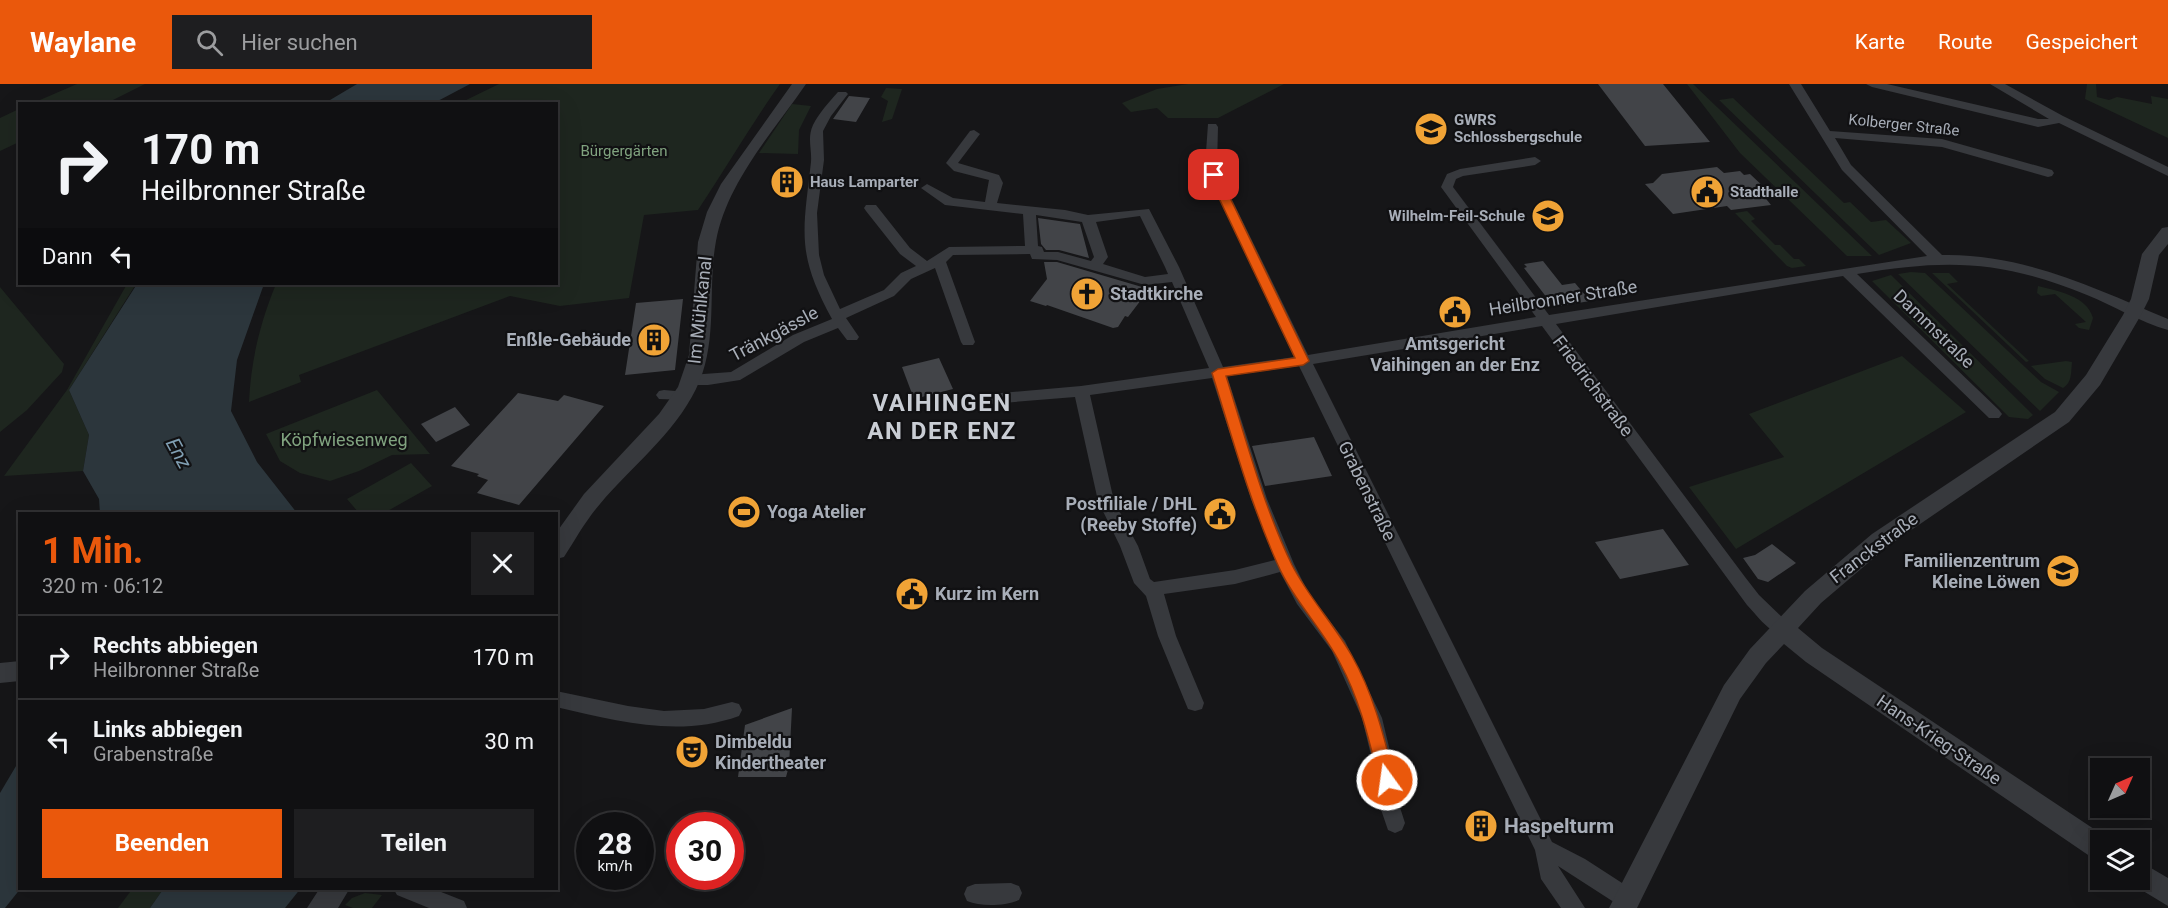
<!DOCTYPE html>
<html lang="de">
<head>
<meta charset="utf-8">
<style>
	body { margin:0; font-family:Roboto,sans-serif; background:#1e1e20; color:#f1f3f6; height:100vh; display:flex; flex-direction:column; font-size:22px; white-space:nowrap }
	* { box-sizing:border-box; margin:0 }
	p { font-size:20px; color:#9c9d9f }
	.icon { flex:none; width:33px; height:33px; fill:none; stroke:currentColor; stroke-width:2; stroke-linecap:round; stroke-linejoin:round }
	.map { position:relative; flex:1; overflow:hidden }
	.side { position:absolute; left:18px; top:428px; width:540px; height:378px; display:flex; flex-direction:column; background:#101012; border-radius:0px; box-shadow:0 6px 24px #0002,0 0 0 2px #303032 }
	.side>* { flex:none }
	.guide { position:absolute; left:18px; top:18px; width:540px; height:183px; border-radius:0px; box-shadow:0 6px 24px #0002,0 0 0 2px #303032; background:#101012; color:#f1f3f6; overflow:hidden }
	.needle { width:39px; rotate:45deg }
	.controls { position:absolute; left:2090px; top:674px; display:grid; gap:12px }
	.controls a { display:grid; place-items:center; width:60px; height:60px; border-radius:0px; background:#101012; box-shadow:0 6px 24px #0002,0 0 0 2px #303032; font-size:30px }
	.speed { position:absolute; left:576px; top:728px; display:flex; gap:12px; font-size:30px; font-weight:700; text-align:center }
	.speed>* { display:grid; place-content:center; width:78px; height:78px; border-radius:50%; background:#101012; box-shadow:0 6px 24px #0002,0 0 0 2px #303032; line-height:1 }
	.speed small { font-size:15px; font-weight:400 }
	.speed .limit { border:9px solid #d22; background:#fff; color:#111 }
	.pin { position:absolute; display:grid; place-items:center; width:51px; height:51px; color:#fff; margin:-26px; border-radius:12px; box-shadow:0 3px 9px #0006 }
	.me { position:absolute; width:66px; margin:-33px; rotate:346deg; stroke-linejoin:round; filter:drop-shadow(0 0 4px #0008) }
	.turn { display:flex; align-items:center; gap:21px; height:126px; padding:0 24px; font-size:27px }
	.turn .icon { width:78px; height:78px; stroke-width:2.5 }
	.turn b { display:block; font-size:42px; line-height:51px }
	.then { display:flex; align-items:center; height:57px; padding:0 24px; background:#0003; gap:12px; font-size:22px }
	.round { display:grid; place-items:center; flex:none; width:63px; height:63px; border-radius:0px; background:#1e1e20 }
	.summary { display:flex; align-items:center; justify-content:space-between; height:102px; padding:0 24px }
	h1 { font-size:36px; font-weight:700; line-height:45px; color:#ea580c }
	.action { display:flex; gap:12px; margin-top:auto; padding:12px 24px }
	.action a { flex:1; height:69px; border-radius:0px; background:#ea580c; color:#fff; font-size:24px; font-weight:700; line-height:69px; text-align:center }
	.action a+a { background:#1e1e20; color:#f1f3f6 }
	ul { padding:0; list-style:none }
	li { display:flex; align-items:center; gap:18px; height:84px; padding:0 24px; border-top:2px solid #303032 }
	li div { flex:1 }
	li b { display:block; font-size:22px }
	li em { font-style:normal }
	header { display:flex; align-items:center; gap:36px; box-sizing:border-box; height:84px; padding:0 30px; background:#ea580c; color:#fff }
	header strong { font-size:28px }
	nav { display:flex; gap:33px; margin-inline-start:auto; font-size:21px }
	.search { width:420px; height:54px; background:#1e1e20; display:flex; align-items:center; gap:15px; box-sizing:border-box; padding:0 21px; border-radius:0px; color:#9c9d9f; font-size:22px }
	.map>svg:first-child { display:block }
	.green { fill:#1e261f }
	.water { fill:#2c363c }
	.building { fill:#424448 }
	.lines { fill:none; stroke-linecap:round; stroke-linejoin:round }
	.minor { fill:#37393d; fill-rule:evenodd }
	.tertiary { fill:#37393d; fill-rule:evenodd }
	.route { fill:#ea580c; stroke:#983908; stroke-width:1.5 }
	.labels { text-anchor:middle; stroke-width:4.5; stroke-linejoin:round; paint-order:stroke }
	.far-poi-label { font-size:15px; font-weight:bold; fill:#a8aeb8; stroke:#111113; text-anchor:start }
	.far-street-label { font-size:15px; fill:#a8aeb8; stroke:#111113 }
	.far-park-label { font-size:15px; fill:#80a37f; stroke:#111113 }
	.poi-label { font-size:18px; font-weight:bold; fill:#a8aeb8; stroke:#111113; text-anchor:start }
	.street-label { font-size:18px; fill:#a8aeb8; stroke:#111113 }
	.park-label { font-size:18px; fill:#80a37f; stroke:#111113 }
	.water-label { font-size:20px; font-style:italic; fill:#809fb3; stroke:#111113 }
	.near-poi-label { font-size:21px; font-weight:bold; fill:#a8aeb8; stroke:#111113; text-anchor:start }
	.district-label { font-size:24px; font-weight:bold; letter-spacing:1.5px; fill:#c9cdd4; stroke:#111113 }
</style>
</head>
<body>
<header>
<strong>Waylane</strong>
<div class="search"><svg class="icon" aria-label="search" viewBox="0 0 24 24"><circle cx="10" cy="10" r="6"/><path d="M15 15l6 6"/></svg>Hier suchen</div>
<nav><a>Karte</a><a>Route</a><a>Gespeichert</a></nav>
</header>
<div class="map">
<svg width="2168" height="824" viewBox="0 0 2168 824">
	<rect width="100%" height="100%" fill="#161618"/>
	<!-- green -->
	<path class="green" d="M77,0H145L107,19H33Z
		M499,0H780C751,41 726,84 698,126L644,131L629,214L560,222L510,212L299,291L301,298L249,318C251,276 260,239 276,200H556V20L460,19Z
		M1188,0H1284L1218,34H1168L1157,24L1131,28L1122,19L1157,5Z
		M1687,0H1693L1872,172H1847L1740,69Z
		M2087,0H2096L2097,13L2109,16L2117,13L2152,20L2151,12L2168,15V54L2085,15Z
		M886,4L902,5L892,35L882,38L888,17L881,13Z
		M1733,14L1844,119L1850,118L1871,138L1886,136L1911,159L1879,171L1719,16Z
		M792,20L811,22L799,46L798,70L759,69Z
		M19,25V58L0,67V34Z
		M1747,127L1755,135L1751,137L1775,161H1780L1794,175H1799L1806,182L1792,184L1787,182L1735,129Z
		M1911,188L1925,189L2041,298L2059,308L2040,327L1898,190Z
		M1932,189H1949L1958,198L1947,200L2029,277L2026,278Z
		M1891,191L2028,326L2033,331L2028,335L2009,333L1872,197Z
		M127,200H136L69,306L89,351L83,387L4,392L67,306Z
		M2038,202C2058,207 2087,212 2093,234L2089,246L2079,244L2075,240L2086,238L2055,210L2041,212L2037,209Z
		M0,203L64,280L62,288L27,326L0,348Z
		M1902,272L1966,328L1736,465L1689,403L1784,373L1749,330Z
		M2066,277L2072,278C2071,288 2072,299 2063,304L2045,295L2031,282Z
		M377,306L430,370L392,371L359,387L330,397L300,389L280,377L266,350Z
		M411,379L432,402L384,429H359L347,415Z
		M133,804H164L150,824H118Z
		M365,809L382,811L372,824H353L345,821L352,814Z"/>
	<!-- water -->
	<path class="water" d="M357,0H470L434,19H325Z
		M137,200H264L237,276L231,327L257,378L297,429H100L99,415L83,387L89,351L69,306Z
		M19,677L21,804L5,824H0V709Z
		M164,804H301L285,824H150Z"/>
	<!-- building -->
	<path class="building" d="M1598,0H1663L1710,58L1645,62Z
		M849,12L870,14L856,38L833,35Z
		M1717,83L1724,89L1740,87L1744,91L1750,90L1766,105L1759,106L1771,121L1731,126L1727,122L1673,130L1645,100L1653,99L1662,90Z
		M1038,134L1080,140L1089,174L1059,166H1046L1041,160Z
		M1543,177L1562,201L1575,199L1590,217L1554,223L1524,184L1527,183L1524,180Z
		M1044,178H1057L1142,203L1145,204L1138,215L1141,216L1128,233L1125,232L1118,243L1113,244L1047,221L1046,222L1030,217L1047,195Z
		M683,215L675,286L625,291L636,219Z
		M939,274L953,305L914,315L902,283Z
		M518,309L558,317L564,311L604,322L519,421L477,409L488,396L477,392L479,390L451,382Z
		M455,323L470,341L436,358L421,340Z
		M1314,353L1332,392L1265,402L1252,362Z
		M1663,445L1689,481L1620,495L1595,458Z
		M1772,460L1796,479L1768,498L1758,495L1743,474L1755,471Z
		M792,624L789,682L786,693H738L745,641Z
		M1469 742a13 13 0 1 1 26 0a13 13 0 1 1-26 0Z"/>
	<g class="lines">
		<!-- minor -->
		<path class="minor" d="M1789,0H1801L1830,47L1942,55L2052,86L2054,89L2052,92L2048,93L1942,63L1835,54L1851,81L1942,171C2022,169 2095,204 2168,235V246C2140,238 2114,222 2087,211C2001,176 1948,175 1857,190L1999,326L2002,330L1999,334H1989L1843,192L1556,240L1745,493L1759,511L1788,539L1791,544L1788,549C1773,555 1757,531 1747,521L1542,242L1313,280L1552,758L1585,775L1636,808L1639,815L1636,822H1620L1558,782L1585,824H1561L1541,795L1535,766L1299,282L1227,292L1267,415L1294,480L1309,510L1345,557L1382,634L1397,696L1396,711L1405,739L1402,746L1395,749L1388,746L1376,711L1377,696L1362,634L1332,567L1297,520L1280,488L1235,500L1164,510L1176,552L1204,619L1202,625L1195,627L1188,625L1158,552L1146,512L1134,499L1120,462L1098,417L1075,313L990,320L985,319L982,315L985,311L990,310L1081,302L1209,284L1172,198L1145,201L1057,176L1032,175L1030,170L953,171L946,178L975,258L973,261H963L961,258L935,184L911,195L894,212L846,234L859,253L857,256H847L838,244L804,258L740,296L708,301H690L682,296L690,291L731,288L793,251L832,235C796,169 803,149 811,78C812,65 807,54 813,41C819,29 829,18 838,8H846L848,10L831,32L823,47L824,76L817,129L819,171L824,191L840,225L884,206L901,189L916,182L900,170L866,127L864,124L866,121H876L910,164L927,177L949,163L1025,162L1023,130L945,121L921,104L927,100L953,114L985,118L989,96L954,87L946,79L970,47L974,46L980,50L958,79L999,91L1003,99L997,119L1065,126L1088,131L1149,125L1179,183L1223,283L1294,273L1208,91L1205,82L1208,40H1216L1218,43L1217,82L1220,91L1308,271L1536,233L1441,103L1447,90L1460,85L1535,73L1541,77L1535,81L1463,92L1456,95L1453,103L1549,231L1927,172L1842,86ZM1036,131L1082,138L1094,173L1091,177L1058,168H1044L1042,163L1038,162ZM1140,132L1165,183L1168,190L1145,193L1103,180L1108,173L1096,138ZM1212,294L1251,415L1275,476L1235,486L1154,498L1150,495L1138,462L1114,417L1090,311Z
			M1866,0H1887L2038,35H2049L1990,0H2005L2063,32L2168,83V92L2059,39L2038,43L1872,3Z
			M664,306L687,308L690,312L687,316L659,315L656,311L659,307Z
			M556,607L628,622L664,627L704,625L732,618L739,620L742,626L739,632C678,654 618,637 556,623Z
			M1011,799L1019,802L1022,809L1019,816C1005,822 981,823 967,817L964,810L967,803L975,800Z
			M393,804H431L464,817L467,824H429L397,811Z"/>
		<!-- tertiary -->
		<path class="tertiary" d="M792,0H806C773,48 727,98 716,157C707,205 719,259 696,305C674,350 631,383 600,420C586,436 575,456 564,473L556,475V449L584,410L659,330L678,303L689,271L698,158L707,128L721,100Z
			M2168,143V160L2159,171L2149,215L2141,231L2100,301L2069,338L1888,462L1821,519L1798,544L1822,564L2109,755L2100,756V776L2091,773L1806,578L1784,560L1766,579L1740,615L1637,824H1609L1724,601L1750,565L1805,507L1872,450L2055,328L2086,291L2123,231L2131,215L2142,170L2162,144Z
			M20,577V597L0,599V579Z
			M2139,777L2168,794V822L2130,799L2128,795H2139Z
			M320,804H350L338,824H307Z"/>
	</g>
	<!-- route -->
	<path class="route" d="M1214,88L1219,91L1309,277L1303,281L1226,292C1246,355 1263,421 1292,481C1309,514 1334,540 1352,572C1374,611 1384,653 1395,696L1393,701L1387,703L1381,701L1379,696C1369,656 1360,616 1340,579C1322,544 1293,516 1277,479C1250,418 1232,353 1212,289L1218,285L1295,274L1208,91Z"/>
	<!-- icons -->
	<defs>
		<symbol id="school-disc" viewBox="-11 -11 22 22"><circle r="9.5" fill="#f0a336" stroke="#111113"/><path d="M0-5L7-2L0 1L-7-2ZM-4 1L0 2.5L4 1V4Q0 6-4 4Z" fill="#111"/></symbol>
		<symbol id="building-disc" viewBox="-11 -11 22 22"><circle r="9.5" fill="#f0a336" stroke="#111113"/><path d="M-4-6H4V6H1V3H-1V6H-4ZM-2.5-4.3h1.7v1.8h-1.7ZM.8-4.3h1.7v1.8H.8ZM-2.5-1h1.7V.8h-1.7ZM.8-1h1.7V.8H.8Z" fill="#111"/></symbol>
		<symbol id="civic-disc" viewBox="-11 -11 22 22"><circle r="9.5" fill="#f0a336" stroke="#111113"/><path d="M-.6-6.5H3V-4.5H.6V-3L4-1V1h2V6H-6V1h2V-1L-.6-3ZM-1.2 2.5V6h2.4V2.5Z" fill="#111"/></symbol>
		<symbol id="church-disc" viewBox="-11 -11 22 22"><circle r="9.5" fill="#f0a336" stroke="#111113"/><path d="M-1.2-6h2.4v3.5h3.3v2.4h-3.3V6h-2.4V-.1h-3.3v-2.4h3.3Z" fill="#111"/></symbol>
		<symbol id="stadium-disc" viewBox="-11 -11 22 22"><circle r="9.5" fill="#f0a336" stroke="#111113"/><path d="M0-5a6.5 5 0 1 0 0 10a6.5 5 0 1 0 0-10ZM-3.5-1.8h7v3.6h-7Z" fill="#111"/></symbol>
		<symbol id="theatre-disc" viewBox="-11 -11 22 22"><circle r="9.5" fill="#f0a336" stroke="#111113"/><path d="M-5-5.5Q0-4 5-5.5V0Q5 5 0 6Q-5 5-5 0ZM-3.3-2.5H-1v1.5H-3.3ZM1-2.5H3.3v1.5H1ZM-2.8 1Q0 5.5 2.8 1Z" fill="#111"/></symbol>
	</defs>
	<g fill-rule="evenodd">
		<use href="#school-disc" x="1412" y="26" width="38" height="38"/>
		<use href="#building-disc" x="768" y="79" width="38" height="38"/>
		<use href="#civic-disc" x="1688" y="89" width="38" height="38"/>
		<use href="#school-disc" x="1529" y="113" width="38" height="38"/>
		<use href="#church-disc" x="1068" y="191" width="38" height="38"/>
		<use href="#civic-disc" x="1436" y="209" width="38" height="38"/>
		<use href="#building-disc" x="635" y="237" width="38" height="38"/>
		<use href="#stadium-disc" x="725" y="409" width="38" height="38"/>
		<use href="#civic-disc" x="1201" y="411" width="38" height="38"/>
		<use href="#school-disc" x="2044" y="468" width="38" height="38"/>
		<use href="#civic-disc" x="893" y="491" width="38" height="38"/>
		<use href="#theatre-disc" x="673" y="649" width="38" height="38"/>
		<use href="#building-disc" x="1462" y="723" width="38" height="38"/>
	</g>
	<g class="labels">
		<!-- far-poi labels -->
		<g class="far-poi-label">
			<text x="1454" y="41">GWRS<tspan x="1454" dy="17">Schlossbergschule</tspan></text>
			<text x="810" y="103">Haus Lamparter</text>
			<text x="1730" y="113">Stadthalle</text>
			<text x="1525" y="137" text-anchor="end">Wilhelm-Feil-Schule</text>
		</g>
		<!-- far-street labels -->
		<g class="far-street-label">
			<text transform="translate(1904 41) rotate(6)" y="5">Kolberger Straße</text>
		</g>
		<!-- far-park labels -->
		<g class="far-park-label">
			<text x="624" y="72">Bürgergärten</text>
		</g>
		<!-- poi labels -->
		<g class="poi-label">
			<text x="1110" y="216">Stadtkirche</text>
			<text x="631" y="262" text-anchor="end">Enßle-Gebäude</text>
			<text x="1455" y="266" text-anchor="middle">Amtsgericht<tspan x="1455" dy="21">Vaihingen an der Enz</tspan></text>
			<text x="1197" y="426" text-anchor="end">Postfiliale / DHL<tspan x="1197" dy="21">(Reeby Stoffe)</tspan></text>
			<text x="767" y="434">Yoga Atelier</text>
			<text x="2040" y="483" text-anchor="end">Familienzentrum<tspan x="2040" dy="21">Kleine Löwen</tspan></text>
			<text x="935" y="516">Kurz im Kern</text>
			<text x="715" y="664">Dimbeldu<tspan x="715" dy="21">Kindertheater</tspan></text>
		</g>
		<!-- street labels -->
		<g class="street-label">
			<text transform="translate(1563 214) rotate(-9)" y="6">Heilbronner Straße</text>
			<text transform="translate(700 226) rotate(-84)" y="6">Im Mühlkanal</text>
			<text transform="translate(1934 245) rotate(44)" y="6">Dammstraße</text>
			<text transform="translate(774 250) rotate(-28)" y="6">Tränkgässle</text>
			<text transform="translate(1593 302) rotate(53)" y="6">Friedrichstraße</text>
			<text transform="translate(1367 407) rotate(64)" y="6">Grabenstraße</text>
			<text transform="translate(1874 464) rotate(-37)" y="6">Franckstraße</text>
			<text transform="translate(1939 656) rotate(34)" y="6">Hans-Krieg-Straße</text>
		</g>
		<!-- park labels -->
		<g class="park-label">
			<text x="344" y="362">Köpfwiesenweg</text>
		</g>
		<!-- water labels -->
		<g class="water-label">
			<text transform="translate(179 369) rotate(61)" y="7">Enz</text>
		</g>
		<!-- near-poi labels -->
		<g class="near-poi-label">
			<text x="1504" y="749">Haspelturm</text>
		</g>
		<!-- district labels -->
		<g class="district-label">
			<text x="942" y="327">VAIHINGEN<tspan x="942" dy="28">AN DER ENZ</tspan></text>
		</g>
	</g>
</svg>
<div class="controls">
<a><svg class="needle" viewBox="-14 -14 28 28"><path d="M0-13l5 13h-10z" fill="#e53935"/><path d="M0 13l5-13h-10z" fill="#9c9d9f"/></svg></a>
<a><svg class="icon" aria-label="layers" viewBox="0 0 24 24"><path d="M12 4l9 5-9 5-9-5zM3 14l9 5 9-5"/></svg></a>
</div>
<div class="speed"><div>28<small>km/h</small></div><div class="limit">30</div></div>
<div class="pin" style="left:1214px;top:91px;background:#d93025"><svg class="icon" aria-label="arrive" viewBox="0 0 24 24"><path d="M6 21V4h12l-3 4 3 4H6"/></svg></div>
<svg class="me" style="left:1387px;top:696px" viewBox="-20 -20 40 40"><circle r="17" fill="#ea580c" stroke="#fff" stroke-width="3"/><path d="M0-11L8 9 0 5-8 9z" fill="#fff"/></svg>
<div class="guide">
<div class="turn"><svg class="icon" aria-label="right" viewBox="0 0 24 24"><path d="M7 20v-9h11M14 6l5 5-5 5"/></svg><div><b>170 m</b>Heilbronner Straße</div></div>
<div class="then">Dann<svg class="icon" aria-label="left" viewBox="0 0 24 24"><path d="M17 20v-9H6M10 6l-5 5 5 5"/></svg></div>
</div>
<section class="side">
<div class="summary"><div><h1>1 Min.</h1><p>320 m · 06:12</p></div><a class="round"><svg class="icon" aria-label="close" viewBox="0 0 24 24"><path d="M6 6l12 12M18 6L6 18"/></svg></a></div>
<ul>
<li><svg class="icon" aria-label="right" viewBox="0 0 24 24"><path d="M7 20v-9h11M14 6l5 5-5 5"/></svg><div><b>Rechts abbiegen</b><p>Heilbronner Straße</p></div><em>170 m</em></li>
<li><svg class="icon" aria-label="left" viewBox="0 0 24 24"><path d="M17 20v-9H6M10 6l-5 5 5 5"/></svg><div><b>Links abbiegen</b><p>Grabenstraße</p></div><em>30 m</em></li>
</ul>
<div class="action"><a>Beenden</a><a>Teilen</a></div>
</section>
</div>
</body>
</html>
